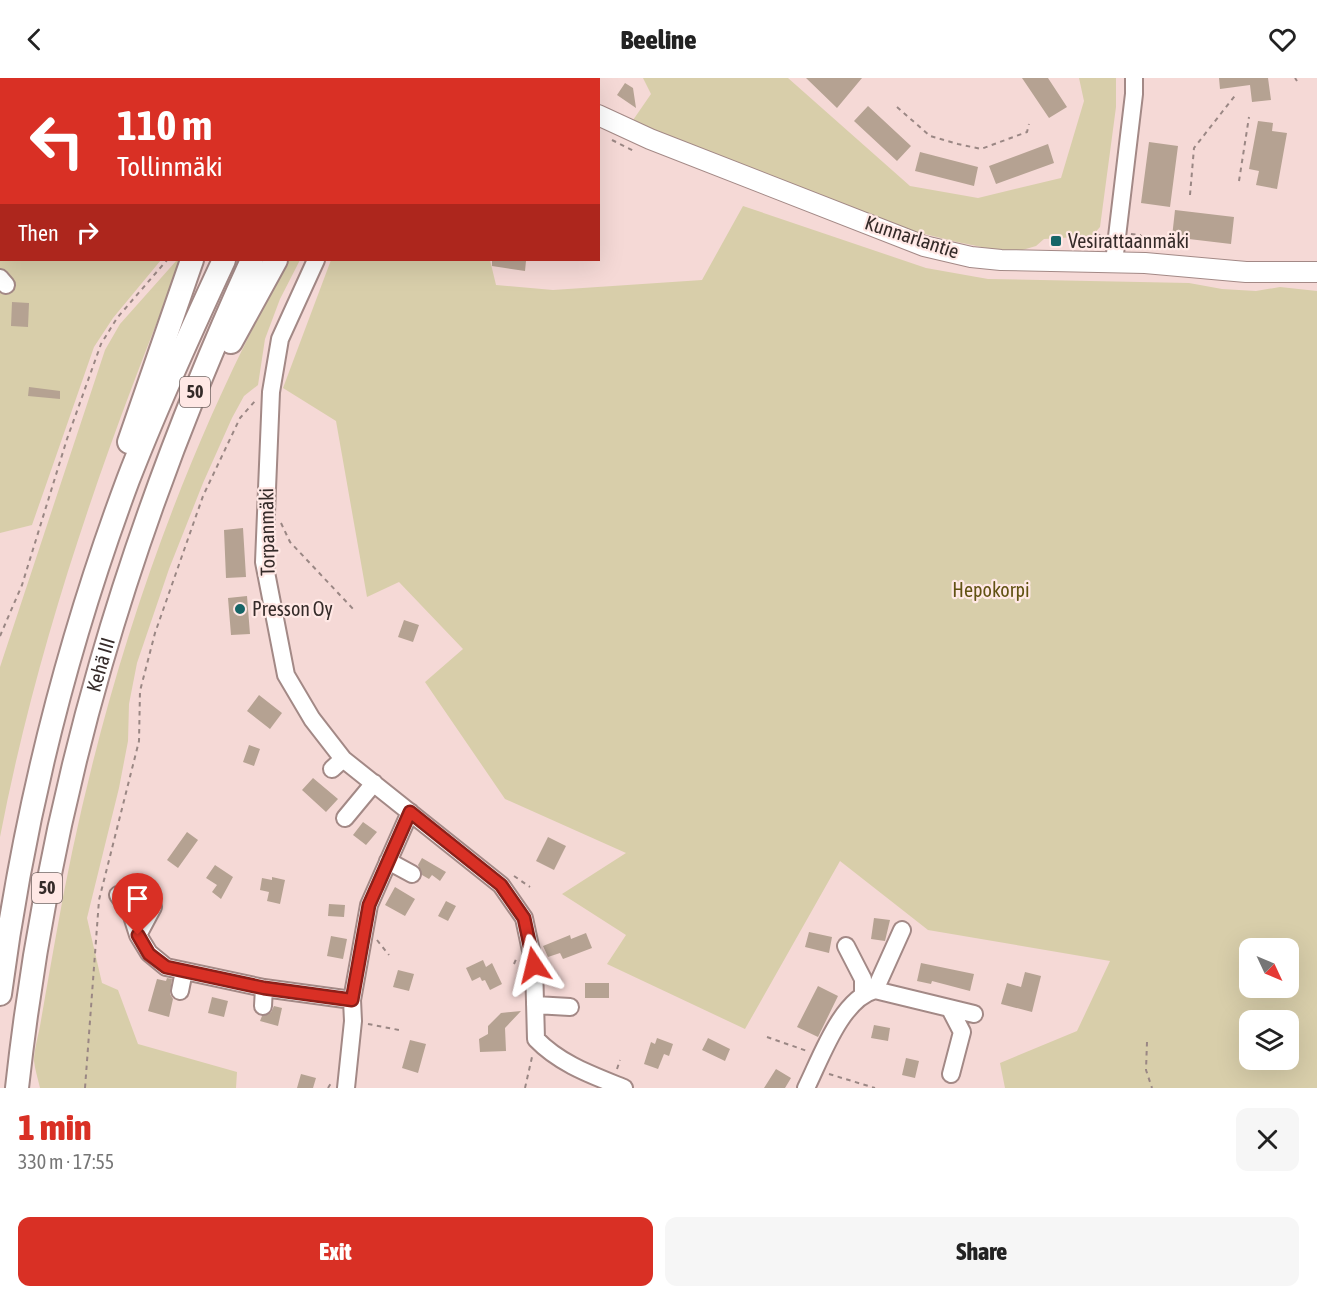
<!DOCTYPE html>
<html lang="en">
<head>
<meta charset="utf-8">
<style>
	body { margin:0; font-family:"Asap Condensed",sans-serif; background:#f6f6f6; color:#222; height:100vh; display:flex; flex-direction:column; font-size:22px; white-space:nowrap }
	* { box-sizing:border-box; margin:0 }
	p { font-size:20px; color:#767676 }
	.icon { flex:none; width:33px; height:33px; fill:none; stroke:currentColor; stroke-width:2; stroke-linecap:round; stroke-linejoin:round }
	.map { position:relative; height:1010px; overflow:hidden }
	.drawer { display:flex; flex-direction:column; background:#fff; flex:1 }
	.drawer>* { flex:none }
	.top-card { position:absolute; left:0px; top:0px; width:600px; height:183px; box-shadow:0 6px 24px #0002; background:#d93025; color:#fff; overflow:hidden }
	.needle { width:39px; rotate:134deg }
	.controls { position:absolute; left:1239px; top:860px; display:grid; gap:12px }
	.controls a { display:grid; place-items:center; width:60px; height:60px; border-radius:12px; background:#fff; box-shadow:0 6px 24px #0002; font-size:30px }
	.pin { position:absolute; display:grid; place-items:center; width:51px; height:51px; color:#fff; margin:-62px -26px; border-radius:50% 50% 50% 0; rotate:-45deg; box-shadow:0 0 6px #0007 }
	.pin .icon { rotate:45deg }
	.me { position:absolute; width:66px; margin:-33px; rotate:350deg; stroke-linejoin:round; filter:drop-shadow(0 0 4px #0008) }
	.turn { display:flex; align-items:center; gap:21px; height:126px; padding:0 18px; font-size:27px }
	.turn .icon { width:78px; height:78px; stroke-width:2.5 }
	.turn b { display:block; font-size:42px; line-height:51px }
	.then { display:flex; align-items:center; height:57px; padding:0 18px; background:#0003; gap:12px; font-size:22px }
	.round { display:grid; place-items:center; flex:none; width:63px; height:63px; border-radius:12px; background:#f6f6f6 }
	.summary { display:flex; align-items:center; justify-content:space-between; height:102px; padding:0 18px }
	h1 { font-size:36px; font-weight:800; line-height:45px; color:#d93025 }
	.action { display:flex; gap:12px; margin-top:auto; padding:12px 18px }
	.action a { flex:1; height:69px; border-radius:12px; background:#d93025; color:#fff; font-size:24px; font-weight:800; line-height:69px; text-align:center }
	.action a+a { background:#f6f6f6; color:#222 }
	header { display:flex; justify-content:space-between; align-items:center; height:78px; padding:0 18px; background:#fff; font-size:27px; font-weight:800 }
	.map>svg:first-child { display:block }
	.green { fill:#d8ceaa; fill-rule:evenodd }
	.building { fill:#b5a292 }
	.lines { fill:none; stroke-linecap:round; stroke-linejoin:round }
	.minor-casing { stroke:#a38986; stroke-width:20 }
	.major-casing { stroke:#a38986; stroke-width:22 }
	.highway-casing { stroke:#a38986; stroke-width:26 }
	.path { stroke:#9a8784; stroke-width:2; stroke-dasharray:4.5 4.5; stroke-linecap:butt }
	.minor { stroke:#fff; stroke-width:16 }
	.major { stroke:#fff; stroke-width:20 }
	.highway { stroke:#fff; stroke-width:22 }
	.route-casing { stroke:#8d1f18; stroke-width:15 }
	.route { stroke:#d93025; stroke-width:10 }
	.poi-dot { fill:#166567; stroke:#ffe8e5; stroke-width:2 }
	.labels { text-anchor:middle; stroke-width:4.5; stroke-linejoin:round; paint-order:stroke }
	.shield { fill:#ffe8e5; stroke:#726461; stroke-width:1.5 }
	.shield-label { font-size:18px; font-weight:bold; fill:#352b29 }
	.street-label { font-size:20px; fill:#352b29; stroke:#ffe8e5 }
	.poi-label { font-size:20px; fill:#352b29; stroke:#ffe8e5; text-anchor:start }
	.park-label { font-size:20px; fill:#615213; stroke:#ffe8e5 }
</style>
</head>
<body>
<header><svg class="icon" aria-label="back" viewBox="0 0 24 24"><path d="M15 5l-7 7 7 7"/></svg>Beeline<svg class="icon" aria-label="heart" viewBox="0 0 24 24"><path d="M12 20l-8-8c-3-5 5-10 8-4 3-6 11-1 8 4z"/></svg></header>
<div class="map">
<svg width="1317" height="1010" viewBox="0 0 1317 1010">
	<rect width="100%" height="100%" fill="#f5d9d6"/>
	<!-- green -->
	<path class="green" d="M643,0H788L910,108L978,120L1061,100L1084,23L1079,0H1116V29L1100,149L1092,158L1044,161L1036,168L1019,173H1001L957,164L900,150L631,45L651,16Z
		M0,36L2,182H161L113,240L94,269L32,447L0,455Z
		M743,128L926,190L988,201L1189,205L1222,211L1256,213L1280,209L1317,213V1010H1005L1000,985L1077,953L1110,883L928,852L840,783L745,951L607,886L626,857L562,816L626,775L505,721L425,604L463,571L399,504L367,519L336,343L283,310L331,182H490L496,207L553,212L702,202ZM1250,870H1288V909H1250ZM1250,942H1288V981H1250Z
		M177,182H182C106,368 38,561 0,759V589L105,272L120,246Z
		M289,182H300L280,221L265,261L258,307L244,318L232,340L203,405L169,491L137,585L129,626L128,663L119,710L87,840L102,905L118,912L138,966L237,994L236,1010H40C38,1001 35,992 34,983C34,972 38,959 40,948C45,919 50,891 55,863C96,626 172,392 289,182Z"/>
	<!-- building -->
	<path class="building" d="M806,0H862L837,30Z
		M1022,0H1048L1067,29L1049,40Z
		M1219,0H1268L1271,22L1252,24L1250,7L1220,11Z
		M625,5L633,10L636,30L617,17Z
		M868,28L911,68L897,83L854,43Z
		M1258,43L1273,45L1272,53L1287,55L1277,111L1256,107L1259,93L1249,91Z
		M1149,64L1178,68L1170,129L1141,125Z
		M1048,66L1054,85L996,106L989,88Z
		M920,74L978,89L974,108L915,93Z
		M1175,132L1234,139L1231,166L1172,159Z
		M492,182L526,183L525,193L492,188Z
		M12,224L29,225L28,249L11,248Z
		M29,309L60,313V321L28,318Z
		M243,450L246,499L226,500L224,452Z
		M247,518L250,556L231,557L228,520Z
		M404,542L419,547L413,564L398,559Z
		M259,617L282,635L270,651L247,633Z
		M249,667L260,671L254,688L243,684Z
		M313,700L338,721L326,734L302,712Z
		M363,744L377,754L366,767L353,757Z
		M187,754L198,762L178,790L167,782Z
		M548,759L566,768L554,792L536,783Z
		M422,780L446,794L440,803L432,797L429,801L422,797L418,787Z
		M215,787L233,799L221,821L212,814L217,807L206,800Z
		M272,799L285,802L280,826L267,823L269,814L260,812L262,800L272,802Z
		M395,809L415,821L405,838L385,827Z
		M446,823L456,828L448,843L438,838Z
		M329,826L345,827L344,839L328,838Z
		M874,840L890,842L885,863L871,861Z
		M809,854L832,859L829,875L805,869Z
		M586,855L592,870L563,881L560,875L548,879L543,868L570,857L571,861Z
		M331,858L347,861L343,881L327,878Z
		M483,882L486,889L492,885L502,906L490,912L485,902L482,903L480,899L472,903L466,890Z
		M921,885L974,896L970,913L932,903L931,906L917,903Z
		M398,892L414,896L409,913L393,909Z
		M1025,894L1041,898L1032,934L1001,926L1007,905L1021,909Z
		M167,900L172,901L170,916L173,921L169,939L148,933L157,901L166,903Z
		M585,905H609V920H585Z
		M818,908L838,918L818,959L797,949Z
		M212,919L228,923L224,939L208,935Z
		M274,928L282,930L278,948L260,943L262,938L271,934Z
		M521,933L505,950L506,973L480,974L479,961L488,956V948L501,935Z
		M874,947L890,950L888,963L871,960Z
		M657,960L673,966L669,978L664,976L658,991L644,986L651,964L655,966Z
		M708,960L730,971L725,983L702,972Z
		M410,962L426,966L418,995L402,990Z
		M906,980L919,983L915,1000L902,997Z
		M776,991L791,1000L785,1010H764Z
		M301,996L316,1000L313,1010H297Z"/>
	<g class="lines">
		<defs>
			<path id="minor" d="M192,0L206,1
				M82,2L83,0
				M0,27H2
				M0,98L2,95
				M316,182L280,261L271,314L264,484L286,597L312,641L343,681L501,807L524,840L534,887L536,961C560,986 592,997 624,1010
				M1114,184L1134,16V0
				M0,200L6,207
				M332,691L343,681
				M345,740L374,705
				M388,783L412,796
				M118,817L131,835L138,857L149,875L166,889L264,910L352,922
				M138,857L153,829
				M846,868L863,901V915
				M875,912L902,852
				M180,913L184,893
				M535,927L570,929
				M263,928L264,910
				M950,931L962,954L951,996
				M346,1010L353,943L352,922L369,827L410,734
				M806,1010C821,980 841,921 875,912L974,936"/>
			<path id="major" d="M551,0L552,2
				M598,37L650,61L924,168L971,179L1001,182L1145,185L1246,194H1317"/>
			<g id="highway">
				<path d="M271,2V0"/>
				<path d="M305,2L306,0"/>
				<path d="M335,2V0"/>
				<path d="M390,2L391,0"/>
				<path d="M231,264L276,182"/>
				<path d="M129,364L192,182"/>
				<path d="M0,916C23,741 66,568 128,402C157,327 190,255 224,182"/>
				<path id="s1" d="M17,1010C49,717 130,449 252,182"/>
			</g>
		</defs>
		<!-- minor casing -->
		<use href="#minor" class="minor-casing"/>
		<!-- major casing -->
		<use href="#major" class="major-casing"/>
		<!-- highway casing -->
		<use href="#highway" class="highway-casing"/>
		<!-- path -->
		<path class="path" d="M516,0L518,2
			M1295,0L1297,3
			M418,2L419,0
			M897,29L930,58L958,66L981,71L1027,54L1029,46
			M612,62L634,73
			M1239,103L1249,39
			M1190,117L1194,70L1237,15
			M1131,156L1140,157L1146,163L1145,170
			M1088,162L1102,156
			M281,445L290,464L355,533
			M0,558L22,507L67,361L101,266L117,240L167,182
			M514,798L530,809
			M377,862L389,877
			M514,886L517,879
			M368,946L399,952
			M767,959L807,973
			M1147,964L1146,992L1152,1010
			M617,991L620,982
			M829,996L875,1010
			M85,1010L99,822L139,663L140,613L155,555L203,418L240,340L255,323
			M328,1010L331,1005
			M525,1010L532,979"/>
		<!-- minor -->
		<use href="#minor" class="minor"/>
		<!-- major -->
		<use href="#major" class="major"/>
		<!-- highway -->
		<use href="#highway" class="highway"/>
	</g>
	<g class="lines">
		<defs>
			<path id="route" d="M138,857L149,876L166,889L264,910L352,922L369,827L410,734L501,807L524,840L534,887"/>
		</defs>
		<!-- route casing -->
		<use href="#route" class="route-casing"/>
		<!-- route -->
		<use href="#route" class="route"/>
	</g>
	<!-- markers -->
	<g class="poi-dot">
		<rect x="1050" y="157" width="12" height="12" rx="3"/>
		<circle cx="240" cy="531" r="6"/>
	</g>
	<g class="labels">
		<!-- shield labels -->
		<g class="shield">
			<rect x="180" y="299" width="30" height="30" rx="4.5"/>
			<rect x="32" y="795" width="30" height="30" rx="4.5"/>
		</g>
		<g class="shield-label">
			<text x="195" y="320">50</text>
			<text x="47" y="816">50</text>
		</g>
		<!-- street labels -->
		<g class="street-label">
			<text transform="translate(912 159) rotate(18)" y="7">Kunnarlantie</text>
			<text transform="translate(267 454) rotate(-91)" y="7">Torpanmäki</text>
			<text dy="7" stroke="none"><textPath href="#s1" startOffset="432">Kehä III</textPath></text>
		</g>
		<!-- poi labels -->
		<g class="poi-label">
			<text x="1068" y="170">Vesirattaanmäki</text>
			<text x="252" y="538">Presson Oy</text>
		</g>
		<!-- park labels -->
		<g class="park-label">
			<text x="991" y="519">Hepokorpi</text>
		</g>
	</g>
</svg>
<div class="controls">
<a><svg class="needle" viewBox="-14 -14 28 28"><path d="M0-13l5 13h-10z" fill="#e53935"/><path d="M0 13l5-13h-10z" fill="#767676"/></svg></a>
<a><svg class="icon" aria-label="layers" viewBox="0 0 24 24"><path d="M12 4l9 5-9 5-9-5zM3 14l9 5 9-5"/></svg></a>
</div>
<div class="pin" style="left:138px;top:857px;background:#d93025"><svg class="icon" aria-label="arrive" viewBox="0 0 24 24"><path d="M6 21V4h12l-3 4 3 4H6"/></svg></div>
<svg class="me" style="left:534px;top:887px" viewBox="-20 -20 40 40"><path d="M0-17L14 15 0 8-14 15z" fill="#d93025" stroke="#fff" stroke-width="4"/></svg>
<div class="top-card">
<div class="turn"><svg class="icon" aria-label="left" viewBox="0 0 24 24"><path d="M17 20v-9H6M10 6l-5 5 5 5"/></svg><div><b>110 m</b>Tollinmäki</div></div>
<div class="then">Then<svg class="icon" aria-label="right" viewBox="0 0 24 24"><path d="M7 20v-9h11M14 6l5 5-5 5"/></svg></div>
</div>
</div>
<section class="drawer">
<div class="summary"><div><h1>1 min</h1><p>330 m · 17:55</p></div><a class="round"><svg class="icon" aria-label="close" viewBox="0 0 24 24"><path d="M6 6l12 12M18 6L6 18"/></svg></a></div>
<div class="action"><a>Exit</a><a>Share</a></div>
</section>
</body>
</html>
